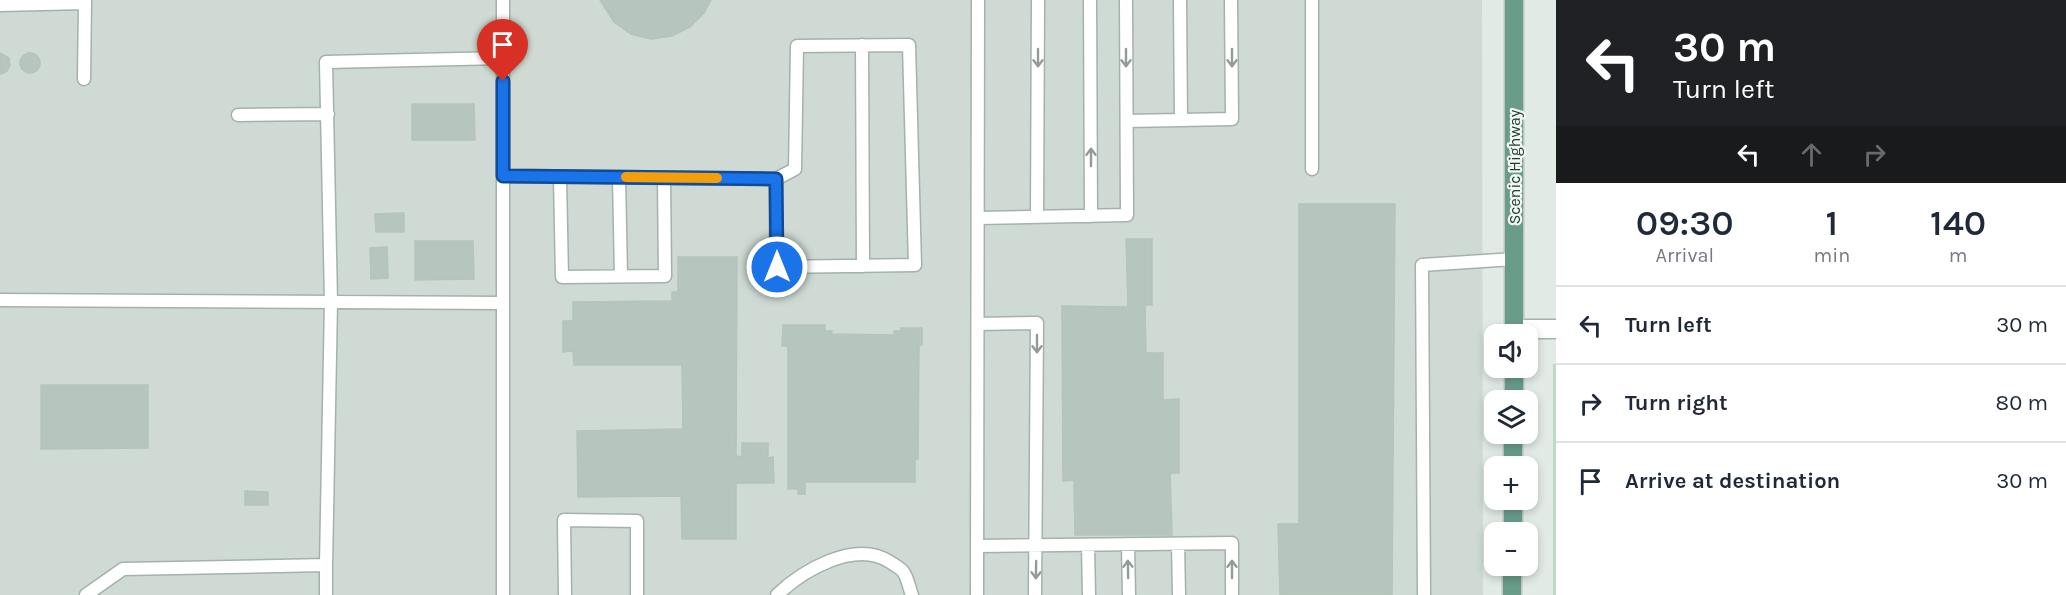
<!DOCTYPE html>
<html lang="en">
<head>
<meta charset="utf-8">
<style>
	body { margin:0; font-family:Karla,sans-serif; background:#f6f6f7; color:#1f2937; height:100vh; display:flex; flex-direction:column; font-size:22px; white-space:nowrap }
	* { box-sizing:border-box; margin:0 }
	p { font-size:20px; color:#747a83 }
	.icon { flex:none; width:33px; height:33px; fill:none; stroke:currentColor; stroke-width:2; stroke-linecap:round; stroke-linejoin:round }
	.map { position:relative; flex:1; overflow:hidden }
	.panel { display:flex; flex-direction:column; background:#fff; width:510px }
	.panel>* { flex:none }
	.guide { background:#202124; color:#fff; overflow:hidden }
	.tools { position:absolute; left:1484px; top:324px; display:grid; gap:12px }
	.tools a { display:grid; place-items:center; width:54px; height:54px; border-radius:12px; background:#fff; box-shadow:0 3px 9px #0003; font-size:30px }
	.pin { position:absolute; display:grid; place-items:center; width:51px; height:51px; color:#fff; margin:-62px -26px; border-radius:50% 50% 50% 0; rotate:-45deg; box-shadow:0 0 6px #0007 }
	.pin .icon { rotate:45deg }
	.me { position:absolute; width:66px; margin:-33px; rotate:0deg; stroke-linejoin:round; filter:drop-shadow(0 0 4px #0008) }
	.turn { display:flex; align-items:center; gap:21px; height:126px; padding:0 18px; font-size:27px }
	.turn .icon { width:78px; height:78px; stroke-width:2.5 }
	.turn b { display:block; font-size:42px; line-height:51px }
	.lanes { display:flex; align-items:center; height:57px; padding:0 18px; background:#0003; justify-content:center; gap:30px; direction:ltr }
	.lanes .off { opacity:.35 }
	.eta { display:flex; justify-content:space-evenly; align-items:center; height:102px; text-align:center }
	.eta b { font-size:36px; font-weight:600; line-height:42px }
	ul { padding:0; list-style:none }
	li { display:flex; align-items:center; gap:18px; height:78px; padding:0 18px; border-top:2px solid #e0e1e3 }
	li div { flex:1 }
	li b { display:block; font-size:22px }
	li em { font-style:normal }
	main { display:flex; flex:1; min-height:0 }
	.map>svg:first-child { display:block }
	.built { fill:#cfdad4 }
	.green { fill:#bbdac0 }
	.building { fill:#b6c5be; stroke:#b4c3bb; stroke-width:1.5 }
	.lines { fill:none; stroke-linecap:round; stroke-linejoin:round }
	.lane-casing { stroke:#a4b2ab; stroke-width:15 }
	.street-casing { stroke:#a4b2ab; stroke-width:21 }
	.primary-casing { stroke:#bdc4c1; stroke-width:21 }
	.lane { stroke:#fff; stroke-width:12 }
	.street { stroke:#fff; stroke-width:18 }
	.primary { stroke:#699d8a; stroke-width:18 }
	.oneway { stroke:#919c98 }
	.route-casing { stroke:#114b97; stroke-width:15 }
	.route { stroke:#1a73e8; stroke-width:10 }
	.slow { stroke:#f59e0b; stroke-width:10 }
	.labels { text-anchor:middle; stroke-width:4.5; stroke-linejoin:round; paint-order:stroke }
	.street-label { font-size:16px; fill:#233a31; stroke:#f1f7f3 }
</style>
</head>
<body>
<main>
<div class="map">
<svg width="1556" height="595" viewBox="0 0 1556 595">
	<rect width="100%" height="100%" fill="#e1eae5"/>
	<!-- built -->
	<path class="built" d="M0,0H1482L1483,595H0Z"/>
	<!-- green -->
	<path class="green" d="M1553,364H1556V595H1553Z"/>
	<!-- building -->
	<path class="building" d="M600,0H711L704,13L690,27L672,36L651,39L631,34L614,22Z
		M20 63a10 10 0 1 1 20 0a10 10 0 1 1-20 0Z
		M0,53L9,58L10,65L7,71L1,74Z
		M412,104H474L475,140H412Z
		M1299,204H1395L1392,595H1280L1278,524H1299Z
		M404,213V232H376L375,214Z
		M1126,239H1152V305H1145L1146,353H1163V400L1179,399V473H1170L1172,535H1075L1074,480L1063,481L1062,306L1128,307Z
		M415,241H473L474,279L415,280Z
		M387,247L388,278L371,279L370,248Z
		M678,257H737L736,456L742,457V443H768V458L773,457L774,483H736V539H682L681,496L578,497L577,431L683,429L682,365H574L573,351L563,352V321H573V302L672,301V292H678Z
		M783,325H825V331H832L831,334L894,335V331H901V328H922V345H919L918,459H915V482H805V494H798V489H788V346H782Z
		M41,385H148V448L41,449Z
		M245,491L268,492V505H245Z"/>
	<g class="lines">
		<defs>
			<path id="lane" d="M1090,0L1091,216
				M1180,0L1181,120
				M0,5L85,3V0
				M862,45L863,266
				M84,79L85,3
				M238,115L328,114
				M1127,121L1232,119L1231,0
				M1312,169V0
				M503,176L776,179V267L915,265L909,45L797,46L795,169L776,179
				M560,177L562,277L665,276L664,178
				M619,177L621,276
				M1037,217L1038,0
				M978,218L1127,215L1126,0
				M0,300L503,303
				M978,324L1037,323L1035,595
				M1128,544L1129,595
				M1178,544L1179,595
				M1088,545L1089,595
				M978,546L1232,543V595
				M326,565V595
				M86,595L123,569L326,565L331,302L326,62L503,58
				M503,595V0
				M565,595L564,520L637,521V595
				M777,595C802,571 855,539 890,562C894,565 901,568 904,573C908,579 909,588 912,595
				M977,595L978,0
				M1424,595L1422,265L1514,259"/>
			<path id="street" d="M1514,329H1556"/>
			<path id="primary" d="M1514,0V334
				M1514,400V368
				M1513,466V434
				M1513,532V500
				M1512,595V566"/>
		</defs>
		<!-- lane casing -->
		<use href="#lane" class="lane-casing"/>
		<!-- street casing -->
		<use href="#street" class="street-casing"/>
		<!-- primary casing -->
		<use href="#primary" class="primary-casing"/>
		<!-- lane -->
		<use href="#lane" class="lane"/>
		<!-- street -->
		<use href="#street" class="street"/>
		<!-- primary -->
		<use href="#primary" class="primary"/>
	</g>
	<!-- one-way arrows -->
	<defs><path id="oneway-shaft" d="M-6 0H5M1.5-3L5.5 0L1.5 3" fill="none" stroke-width="1.6" stroke-linecap="round" stroke-linejoin="round" transform="scale(1.5)"/></defs>
	<g class="oneway">
		<use href="#oneway-shaft" transform="translate(1038 58) rotate(90)"/>
		<use href="#oneway-shaft" transform="translate(1126 58) rotate(90)"/>
		<use href="#oneway-shaft" transform="translate(1232 58) rotate(90)"/>
		<use href="#oneway-shaft" transform="translate(1091 157) rotate(-90)"/>
		<use href="#oneway-shaft" transform="translate(1037 344) rotate(90)"/>
		<use href="#oneway-shaft" transform="translate(1128 569) rotate(-91)"/>
		<use href="#oneway-shaft" transform="translate(1232 569) rotate(-90)"/>
		<use href="#oneway-shaft" transform="translate(1036 570) rotate(91)"/>
	</g>
	<g class="lines">
		<defs>
			<path id="route" d="M503,81V176L776,179L777,267"/>
		</defs>
		<!-- route casing -->
		<use href="#route" class="route-casing"/>
		<!-- route -->
		<use href="#route" class="route"/>
		<!-- slow -->
		<path class="slow" d="M626,177L717,178"/>
	</g>
	<g class="labels">
		<!-- street labels -->
		<g class="street-label">
			<text transform="translate(1514 167) rotate(-90)" y="6">Scenic Highway</text>
		</g>
	</g>
</svg>
<div class="tools">
<a><svg class="icon" aria-label="sound" viewBox="0 0 24 24"><path d="M4 9h4l5-4v14l-5-4H4zM17 9q2 3 0 6"/></svg></a>
<a><svg class="icon" aria-label="layers" viewBox="0 0 24 24"><path d="M12 4l9 5-9 5-9-5zM3 14l9 5 9-5"/></svg></a>
<a>+</a>
<a>−</a>
</div>
<div class="pin" style="left:503px;top:81px;background:#d93025"><svg class="icon" aria-label="arrive" viewBox="0 0 24 24"><path d="M6 21V4h12l-3 4 3 4H6"/></svg></div>
<svg class="me" style="left:777px;top:267px" viewBox="-20 -20 40 40"><circle r="17" fill="#1a73e8" stroke="#fff" stroke-width="3"/><path d="M0-11L8 9 0 5-8 9z" fill="#fff"/></svg>
</div>
<section class="panel">
<div class="guide">
<div class="turn"><svg class="icon" aria-label="left" viewBox="0 0 24 24"><path d="M17 20v-9H6M10 6l-5 5 5 5"/></svg><div><b>30 m</b>Turn left</div></div>
<div class="lanes"><svg class="icon" aria-label="left" viewBox="0 0 24 24"><path d="M17 20v-9H6M10 6l-5 5 5 5"/></svg><svg class="icon off" aria-label="ahead" viewBox="0 0 24 24"><path d="M12 20V5M6 11l6-6 6 6"/></svg><svg class="icon off" aria-label="right" viewBox="0 0 24 24"><path d="M7 20v-9h11M14 6l5 5-5 5"/></svg></div>
</div>
<div class="eta">
<div><b>09:30</b><p>Arrival</p></div>
<div><b>1</b><p>min</p></div>
<div><b>140</b><p>m</p></div>
</div>
<ul>
<li><svg class="icon" aria-label="left" viewBox="0 0 24 24"><path d="M17 20v-9H6M10 6l-5 5 5 5"/></svg><div><b>Turn left</b></div><em>30 m</em></li>
<li><svg class="icon" aria-label="right" viewBox="0 0 24 24"><path d="M7 20v-9h11M14 6l5 5-5 5"/></svg><div><b>Turn right</b></div><em>80 m</em></li>
<li><svg class="icon" aria-label="arrive" viewBox="0 0 24 24"><path d="M6 21V4h12l-3 4 3 4H6"/></svg><div><b>Arrive at destination</b></div><em>30 m</em></li>
</ul>
</section>
</main>
</body>
</html>
